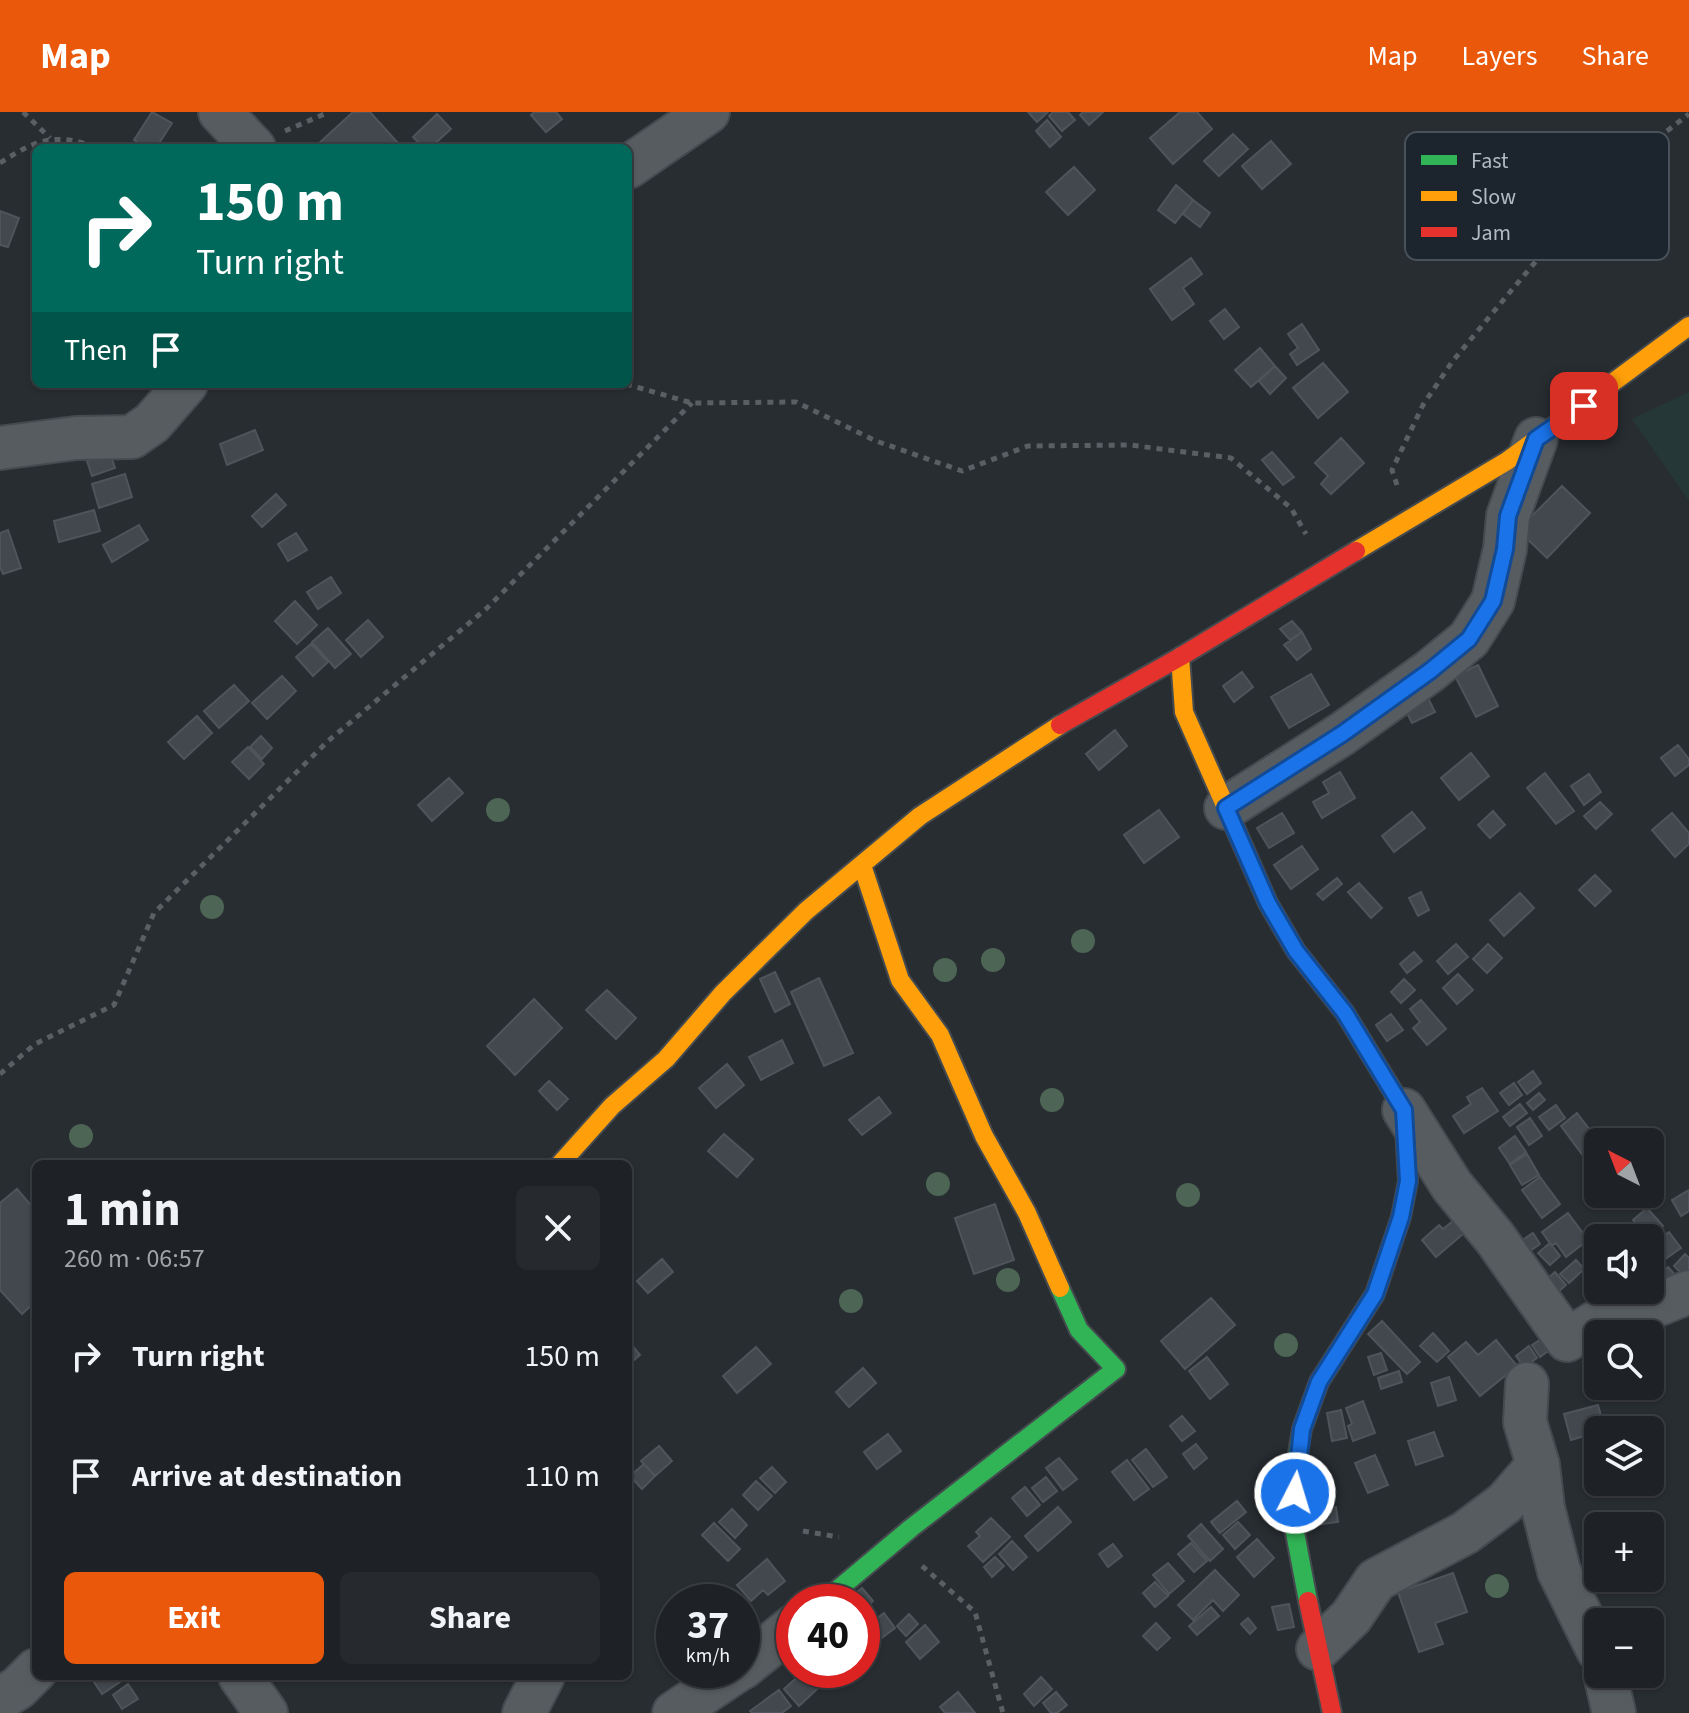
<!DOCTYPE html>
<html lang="en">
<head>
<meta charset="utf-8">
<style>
	body { margin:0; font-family:"Source Sans 3",sans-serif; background:#262a2e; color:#f1f3f6; height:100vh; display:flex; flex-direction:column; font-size:30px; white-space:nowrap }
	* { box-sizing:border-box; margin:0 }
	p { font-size:26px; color:#a1a4a7 }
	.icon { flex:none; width:44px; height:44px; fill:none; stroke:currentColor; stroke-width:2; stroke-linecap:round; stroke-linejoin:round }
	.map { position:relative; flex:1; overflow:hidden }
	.details { position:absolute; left:32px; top:1048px; width:600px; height:520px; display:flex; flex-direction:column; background:#1e2226; border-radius:12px; box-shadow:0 2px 6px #0004,0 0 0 2px #3c3f43 }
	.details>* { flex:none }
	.top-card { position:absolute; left:32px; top:32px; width:600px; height:244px; border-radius:12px; box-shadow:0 2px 6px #0004,0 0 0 2px #3c3f43; background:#00695c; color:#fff; overflow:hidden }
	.needle { width:52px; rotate:318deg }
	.controls { position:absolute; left:1584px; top:1016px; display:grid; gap:16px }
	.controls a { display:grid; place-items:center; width:80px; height:80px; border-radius:12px; background:#1e2226; box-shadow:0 2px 6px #0004,0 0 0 2px #3c3f43; font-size:40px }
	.speed { position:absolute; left:656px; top:1472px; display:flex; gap:16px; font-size:40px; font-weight:700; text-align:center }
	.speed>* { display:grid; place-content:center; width:104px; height:104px; border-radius:50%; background:#1e2226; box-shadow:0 2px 6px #0004,0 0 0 2px #3c3f43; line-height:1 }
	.speed small { font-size:20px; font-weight:400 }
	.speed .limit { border:12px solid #d22; background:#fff; color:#111 }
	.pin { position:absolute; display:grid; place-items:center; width:68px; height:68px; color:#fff; margin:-34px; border-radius:16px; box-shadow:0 4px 12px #0006 }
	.me { position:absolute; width:88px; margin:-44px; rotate:5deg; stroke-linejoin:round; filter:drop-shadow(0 0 6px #0008) }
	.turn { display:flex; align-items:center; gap:28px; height:168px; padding:0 32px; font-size:36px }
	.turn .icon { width:104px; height:104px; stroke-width:2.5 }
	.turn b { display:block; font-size:56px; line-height:68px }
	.then { display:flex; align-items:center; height:76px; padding:0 32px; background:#0003; gap:16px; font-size:30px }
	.round { display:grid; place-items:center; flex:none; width:84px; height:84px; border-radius:12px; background:#262a2e }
	.headline { display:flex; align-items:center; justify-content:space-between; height:136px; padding:0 32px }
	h1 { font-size:48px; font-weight:700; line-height:60px }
	.cta { display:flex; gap:16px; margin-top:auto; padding:16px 32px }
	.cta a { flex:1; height:92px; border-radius:12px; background:#ea580c; color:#fff; font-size:32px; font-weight:700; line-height:92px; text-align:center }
	.cta a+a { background:#262a2e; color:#f1f3f6 }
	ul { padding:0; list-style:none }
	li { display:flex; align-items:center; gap:24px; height:120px; padding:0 32px }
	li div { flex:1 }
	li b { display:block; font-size:30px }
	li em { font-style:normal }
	header { display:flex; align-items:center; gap:48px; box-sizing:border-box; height:112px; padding:0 40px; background:#ea580c; color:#fff }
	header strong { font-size:38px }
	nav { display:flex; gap:44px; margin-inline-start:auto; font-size:28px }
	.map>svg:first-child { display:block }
	.green { fill:#253737 }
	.building { fill:#42484e; stroke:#50545a; stroke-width:2 }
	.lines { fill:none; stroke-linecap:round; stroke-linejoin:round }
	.street-casing { stroke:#454a4f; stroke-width:46 }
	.fast-casing { stroke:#454a4f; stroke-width:22 }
	.slow-casing { stroke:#454a4f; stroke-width:22 }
	.jam-casing { stroke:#454a4f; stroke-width:22 }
	.path { stroke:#595f63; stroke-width:5; stroke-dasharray:6 6; stroke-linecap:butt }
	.street { stroke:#575c61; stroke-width:42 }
	.fast { stroke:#30b455; stroke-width:18 }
	.slow { stroke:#ff9f0a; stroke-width:18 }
	.jam { stroke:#e5322d; stroke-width:18 }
	.tree { fill:#4c6554 }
	.route-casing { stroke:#114b97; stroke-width:20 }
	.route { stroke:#1a73e8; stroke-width:14 }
	.key { fill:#1c242d; stroke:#49515a; stroke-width:2 }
	.key-label { font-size:22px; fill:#b1bac4 }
</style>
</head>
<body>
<header>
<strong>Map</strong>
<nav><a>Map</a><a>Layers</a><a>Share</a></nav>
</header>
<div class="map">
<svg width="1689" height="1601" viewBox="0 0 1689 1601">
	<rect width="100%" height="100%" fill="#282d32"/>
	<!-- green -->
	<path class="green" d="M1689,280V389L1632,307Z"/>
	<!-- building -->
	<path class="building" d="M152,0L172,11L156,36H146L134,28Z
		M353,0H370L397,30L391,36H320L317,33Z
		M534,0H556L562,7L546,20L531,3Z
		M1028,0H1048L1037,10Z
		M1053,0H1068L1075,8L1062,19L1049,4Z
		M1083,0H1103L1089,13L1080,3Z
		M1180,0H1197L1212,17L1173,52L1150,26Z
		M437,2L451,17L430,36H424L413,25Z
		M1047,8L1061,25L1050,35L1036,19Z
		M1233,22L1248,37L1219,64L1204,49Z
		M1271,29L1291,52L1262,77L1242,54Z
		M1074,55L1095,78L1068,103L1046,80Z
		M1176,73L1193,88L1175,111L1158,98Z
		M1193,88L1210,101L1200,115L1183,102Z
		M0,99L19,106L8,135L0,133Z
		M1191,146L1202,162L1183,176L1194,192L1172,208L1150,177Z
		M1225,197L1239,215L1224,227L1210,209Z
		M1302,212L1319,238L1297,253L1290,242L1298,236L1288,222Z
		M1260,236L1275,254L1251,275L1235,258Z
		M1323,251L1348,280L1318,306L1293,276Z
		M1275,254L1286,266L1270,282L1259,269Z
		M255,318L263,338L227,353L220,332Z
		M1341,326L1364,351L1331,382L1321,372L1328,364L1315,351Z
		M1272,340L1294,365L1283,373L1262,348Z
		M110,341L115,356L92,364L87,349Z
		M125,362L132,385L99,396L92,372Z
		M1562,374L1590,401L1547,446L1518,418Z
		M276,382L286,393L262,415L252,404Z
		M94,398L100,419L59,430L54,409Z
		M139,413L148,428L112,450L103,433Z
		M8,418L21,456L3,462L0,455V421Z
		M296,421L307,438L288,449L278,432Z
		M331,465L341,481L318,497L307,480Z
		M295,489L317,513L297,532L275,509Z
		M368,508L383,525L361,545L346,528Z
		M1292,509L1302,520L1290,528L1280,517Z
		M328,516L351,542L335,556L312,530Z
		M1302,520L1311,537L1297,548L1284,533Z
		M311,532L328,550L313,564L296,545Z
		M1478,553L1498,594L1476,605L1455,564Z
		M1242,560L1253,575L1234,590L1223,574Z
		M1311,562L1329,593L1289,616L1271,585Z
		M282,564L296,579L267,607L252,591Z
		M234,573L249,589L219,616L204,599Z
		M1424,578L1435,600L1412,611L1401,589Z
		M197,604L212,621L184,647L168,630Z
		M1115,618L1127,634L1099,658L1086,642Z
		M261,624L272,636L262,647L250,635Z
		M1678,633L1689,647V653L1675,664L1661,646Z
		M248,635L264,652L249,667L232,650Z
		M1471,641L1489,664L1459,688L1441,666Z
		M1340,660L1355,686L1322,706L1313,690L1329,681L1323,670Z
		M1545,661L1574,699L1556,712L1527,676Z
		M1589,662L1601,680L1584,693L1571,674Z
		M449,666L463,681L432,709L418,693Z
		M1600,690L1612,702L1596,717L1584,704Z
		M1159,698L1179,725L1144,751L1124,723Z
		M1493,699L1505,713L1490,726L1478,713Z
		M1412,700L1425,716L1394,740L1382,724Z
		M1282,701L1294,721L1269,736L1257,716Z
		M1672,701L1689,721V732L1675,745L1652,718Z
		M1302,734L1318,757L1291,777L1274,753Z
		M1595,763L1611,779L1595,794L1579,778Z
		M1337,766L1342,772L1323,788L1317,782Z
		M1359,771L1382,796L1371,806L1348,780Z
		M1421,780L1429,798L1418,804L1409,786Z
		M1520,781L1534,796L1504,824L1490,808Z
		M1456,832L1468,845L1448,862L1437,849Z
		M1488,832L1502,846L1487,861L1473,847Z
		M1414,840L1422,849L1407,861L1400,852Z
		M775,860L790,892L775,900L760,867Z
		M1458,862L1473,878L1457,892L1443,876Z
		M819,866L853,941L824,954L791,880Z
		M1404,867L1415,878L1401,891L1391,880Z
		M607,878L636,906L616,927L586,898Z
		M534,887L562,916L515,963L487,934Z
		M1421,888L1446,917L1427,933L1413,916L1420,910L1410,897Z
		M1391,902L1403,918L1387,929L1376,913Z
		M782,928L793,951L761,968L749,945Z
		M727,952L744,973L716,996L699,976Z
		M1533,959L1541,971L1527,982L1518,970Z
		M549,969L568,987L557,998L539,979Z
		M1514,971L1522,983L1509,993L1500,981Z
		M1482,976L1498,999L1464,1021L1453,1004L1471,992L1467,985Z
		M1539,981L1545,988L1533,998L1527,991Z
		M879,985L891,1001L862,1023L849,1008Z
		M1520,992L1527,1001L1510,1014L1503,1005Z
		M1556,993L1565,1006L1549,1018L1539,1005Z
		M1577,1001L1599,1030L1598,1034L1584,1045L1561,1014Z
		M1530,1006L1542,1024L1529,1033L1517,1015Z
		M724,1022L753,1047L737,1065L708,1039Z
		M1515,1024L1526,1040L1510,1052L1499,1036Z
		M1527,1042L1539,1063L1522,1073L1510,1053Z
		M1540,1065L1560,1092L1542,1106L1522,1078Z
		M17,1077L36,1099V1189L22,1202L0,1178V1091Z
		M1689,1078V1099L1681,1104L1672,1088Z
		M995,1092L1014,1148L974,1162L955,1106Z
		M1647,1096L1663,1114L1650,1126L1633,1108Z
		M1568,1101L1588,1128L1566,1145L1556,1131L1552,1134L1542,1120Z
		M1459,1104L1470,1116L1436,1145L1422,1128L1439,1113L1443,1117Z
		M1626,1111L1638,1123L1634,1126H1616L1614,1123Z
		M1669,1120L1681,1136L1655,1154L1650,1147V1133Z
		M1533,1121L1540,1132L1523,1144L1515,1133Z
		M1550,1131L1560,1144L1550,1153L1538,1141Z
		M1685,1142L1689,1146V1159L1684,1164L1674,1154Z
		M662,1147L673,1160L648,1181L637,1169Z
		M1576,1148L1584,1157L1569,1171L1560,1162Z
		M1598,1150V1177L1585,1159Z
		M1668,1155L1679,1167L1662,1183L1651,1171Z
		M1555,1160L1566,1173L1557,1181L1546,1168Z
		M1211,1186L1235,1213L1185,1257L1161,1229Z
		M1382,1209L1420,1250L1407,1262L1368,1222Z
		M1433,1221L1449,1239L1437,1250L1420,1234Z
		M1544,1225L1552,1236L1540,1245L1532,1233Z
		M1496,1228L1517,1254L1480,1284L1448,1245L1466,1230L1478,1243Z
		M628,1229L640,1243L628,1253Z
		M1529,1234L1537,1246L1524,1255L1516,1244Z
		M756,1235L771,1252L737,1281L723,1264Z
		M1381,1241L1387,1258L1374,1263L1368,1245Z
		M1207,1245L1228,1272L1210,1287L1189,1259Z
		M863,1256L876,1271L849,1295L836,1280Z
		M1399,1259L1402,1270L1381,1277L1378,1266Z
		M1449,1265L1456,1288L1438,1294L1431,1271Z
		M1363,1289L1375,1321L1353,1329L1348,1314L1352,1312L1346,1296Z
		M1598,1293L1605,1318L1571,1328L1564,1302Z
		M1341,1298L1347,1326L1332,1329L1327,1301Z
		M1182,1304L1195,1319L1182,1329L1170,1314Z
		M1434,1320L1443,1344L1416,1353L1408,1329Z
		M888,1322L901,1339L877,1357L864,1340Z
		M1196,1332L1207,1346L1194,1357L1183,1342Z
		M659,1334L672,1349L655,1364L641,1349Z
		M1146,1337L1167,1365L1153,1375L1132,1348Z
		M1375,1343L1388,1373L1368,1381L1355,1351Z
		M1059,1346L1077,1367L1063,1378L1046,1356Z
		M1127,1348L1149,1377L1134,1388L1112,1360Z
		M644,1352L655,1364L642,1377L630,1364Z
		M772,1355L786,1370L775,1381L760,1366Z
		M1046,1365L1057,1379L1043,1390L1032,1376Z
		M756,1369L772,1384L758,1398L743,1383Z
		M1025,1375L1040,1393L1027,1404L1012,1386Z
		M1237,1389L1246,1400L1220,1421L1211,1410Z
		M1058,1395L1071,1410L1038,1439L1025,1424Z
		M1336,1395L1338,1410L1315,1413L1312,1398Z
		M732,1397L747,1413L735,1426L719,1410Z
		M991,1406L1010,1425L983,1450L968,1434L980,1424L976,1420Z
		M1238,1410L1250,1423L1235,1437L1223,1423Z
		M714,1411L740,1437L728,1449L702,1423Z
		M1201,1412L1223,1437L1210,1449L1188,1424Z
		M1257,1427L1274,1446L1254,1465L1237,1445Z
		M1012,1429L1027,1445L1013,1458L999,1442Z
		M1191,1431L1207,1449L1194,1460L1178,1442Z
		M1113,1432L1122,1444L1108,1455L1099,1442Z
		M995,1445L1004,1454L992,1465L984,1455Z
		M767,1447L785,1469L768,1483L763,1478L751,1489L737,1473Z
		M1168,1451L1184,1469L1169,1482L1153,1463Z
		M1215,1458L1239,1483L1223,1499L1213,1488L1193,1508L1178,1493Z
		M1453,1461L1467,1500L1435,1511L1443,1532L1419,1540L1398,1480Z
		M1155,1470L1168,1484L1155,1495L1143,1481Z
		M862,1476L873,1489L862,1499V1490H845Z
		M1289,1492L1294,1515L1278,1518L1272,1495Z
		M1211,1495L1219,1504L1197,1523L1189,1514Z
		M884,1501L895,1516L871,1534L862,1523V1518Z
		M909,1502L918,1512L906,1524L897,1514Z
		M1248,1506L1256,1516L1250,1522L1241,1512Z
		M1156,1511L1170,1526L1157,1538L1143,1524Z
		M925,1513L939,1530L920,1547L906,1530Z
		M805,1558H824L830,1565L799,1594L784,1577Z
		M90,1564H121L123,1568L102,1582Z
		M1041,1565L1052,1577L1034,1594L1024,1582Z
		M128,1572L138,1587L122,1597L113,1583Z
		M779,1578L791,1594L782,1601H752L750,1599Z
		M958,1580L975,1601H945L940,1595Z
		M1056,1580L1067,1593L1057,1601H1051L1043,1591Z"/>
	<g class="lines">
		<defs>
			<path id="street" d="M220,0L254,36
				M628,55L708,0
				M0,336L76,326L132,325L152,311L186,272
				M1226,696L1342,622L1430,559L1469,527L1493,489L1505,437L1508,404L1536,327
				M1404,998L1452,1074L1495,1126L1567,1228L1598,1209L1610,1212L1689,1180
				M1527,1272L1525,1310L1538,1353L1543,1396L1559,1459L1598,1538
				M1318,1537L1351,1505L1376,1468L1465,1421L1505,1391L1538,1353
				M742,1556L794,1514
				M1605,1562L1614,1601
				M240,1564L266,1601
				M0,1587L18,1576L36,1558
				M524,1601L543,1564
				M674,1601L738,1558"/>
			<path id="fast" d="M1308,1489L1293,1410L1296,1353L1302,1317L1319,1270L1375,1182L1401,1105L1408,1069L1404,998L1389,973
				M823,1490L911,1416L1116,1257L1079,1218L1060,1176"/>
			<path id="slow" d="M1356,439L1507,349L1689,214
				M1180,545L1184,600L1268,791L1296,839L1345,901L1389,973
				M862,753L900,868L940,923L984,1024L1027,1101L1060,1176
				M560,1052L612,994L666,947L723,881L806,799L920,704L1060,613"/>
			<path id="jam" d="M1060,613L1180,545L1356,439
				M1308,1489L1332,1601"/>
		</defs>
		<!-- street casing -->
		<use href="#street" class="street-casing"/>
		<!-- fast casing -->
		<use href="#fast" class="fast-casing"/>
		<!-- slow casing -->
		<use href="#slow" class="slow-casing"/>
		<!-- jam casing -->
		<use href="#jam" class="jam-casing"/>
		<!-- path -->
		<path class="path" d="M23,0L50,26
			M285,19L329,0
			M0,51C37,27 56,20 98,36
			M626,272L692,291L796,290L876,329L962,359L1028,334L1130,333L1231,346L1291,396L1306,422
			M1397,373L1392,358L1423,293L1452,250L1505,186L1553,129L1608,72L1650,32L1689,2
			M0,962L35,932L114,893L154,801L328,629L486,497L692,291
			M803,1419L839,1425
			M922,1454L975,1500L1003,1601"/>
		<!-- street -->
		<use href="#street" class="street"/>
		<!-- fast -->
		<use href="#fast" class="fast"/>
		<!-- slow -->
		<use href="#slow" class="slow"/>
		<!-- jam -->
		<use href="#jam" class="jam"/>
	</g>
	<!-- trees -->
	<g class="tree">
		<circle cx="498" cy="698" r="12"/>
		<circle cx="212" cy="795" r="12"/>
		<circle cx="1083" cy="829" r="12"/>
		<circle cx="993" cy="848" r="12"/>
		<circle cx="945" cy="858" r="12"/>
		<circle cx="1052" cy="988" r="12"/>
		<circle cx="81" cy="1024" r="12"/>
		<circle cx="938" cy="1072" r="12"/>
		<circle cx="1188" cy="1083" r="12"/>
		<circle cx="1008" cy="1168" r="12"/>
		<circle cx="851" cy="1189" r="12"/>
		<circle cx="1286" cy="1233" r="12"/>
		<circle cx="1497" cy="1474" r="12"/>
	</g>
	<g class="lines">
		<defs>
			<path id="route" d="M1295,1381L1302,1317L1319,1270L1375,1182L1401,1105L1408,1069L1404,998L1345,901L1296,839L1268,791L1226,696L1342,622L1430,559L1469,527L1493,489L1505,437L1508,404L1536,327L1584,294"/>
		</defs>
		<!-- route casing -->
		<use href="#route" class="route-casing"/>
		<!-- route -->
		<use href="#route" class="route"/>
	</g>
	<!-- legend -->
	<rect x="1405" y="20" width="264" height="128" rx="12" class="key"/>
	<rect x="1421" y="43" width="36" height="10" fill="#30b455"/>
	<rect x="1421" y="79" width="36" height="10" fill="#ff9f0a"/>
	<rect x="1421" y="115" width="36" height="10" fill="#e5322d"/>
	<g class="key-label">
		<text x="1471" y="56">Fast</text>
		<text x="1471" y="92">Slow</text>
		<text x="1471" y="128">Jam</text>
	</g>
</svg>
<div class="controls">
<a><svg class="needle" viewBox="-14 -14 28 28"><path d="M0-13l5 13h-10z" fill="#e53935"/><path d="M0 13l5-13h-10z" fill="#a1a4a7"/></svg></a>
<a><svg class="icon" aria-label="sound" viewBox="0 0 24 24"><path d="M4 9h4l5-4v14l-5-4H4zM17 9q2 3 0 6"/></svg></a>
<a><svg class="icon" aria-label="search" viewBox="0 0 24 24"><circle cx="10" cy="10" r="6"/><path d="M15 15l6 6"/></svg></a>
<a><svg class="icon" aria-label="layers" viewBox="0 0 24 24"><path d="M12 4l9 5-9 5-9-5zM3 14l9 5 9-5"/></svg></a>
<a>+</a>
<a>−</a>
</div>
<div class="speed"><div>37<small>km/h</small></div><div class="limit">40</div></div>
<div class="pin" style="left:1584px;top:294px;background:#d93025"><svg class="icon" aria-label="arrive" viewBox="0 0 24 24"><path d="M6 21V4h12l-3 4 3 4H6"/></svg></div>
<svg class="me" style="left:1295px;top:1381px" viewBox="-20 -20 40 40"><circle r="17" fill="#1a73e8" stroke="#fff" stroke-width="3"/><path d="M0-11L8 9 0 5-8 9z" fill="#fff"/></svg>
<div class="top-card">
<div class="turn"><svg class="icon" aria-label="right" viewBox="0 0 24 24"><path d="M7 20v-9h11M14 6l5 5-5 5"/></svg><div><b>150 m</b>Turn right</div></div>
<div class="then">Then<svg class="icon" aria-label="arrive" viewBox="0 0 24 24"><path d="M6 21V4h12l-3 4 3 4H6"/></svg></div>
</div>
<section class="details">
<div class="headline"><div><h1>1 min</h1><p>260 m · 06:57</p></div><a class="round"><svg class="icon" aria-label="close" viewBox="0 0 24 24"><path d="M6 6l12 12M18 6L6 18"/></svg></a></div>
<ul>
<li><svg class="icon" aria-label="right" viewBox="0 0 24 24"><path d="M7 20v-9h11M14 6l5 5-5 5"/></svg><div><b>Turn right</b></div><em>150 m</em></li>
<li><svg class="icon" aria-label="arrive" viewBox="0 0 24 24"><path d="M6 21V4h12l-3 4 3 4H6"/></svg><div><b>Arrive at destination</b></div><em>110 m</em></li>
</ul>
<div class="cta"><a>Exit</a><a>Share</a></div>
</section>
</div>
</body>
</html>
